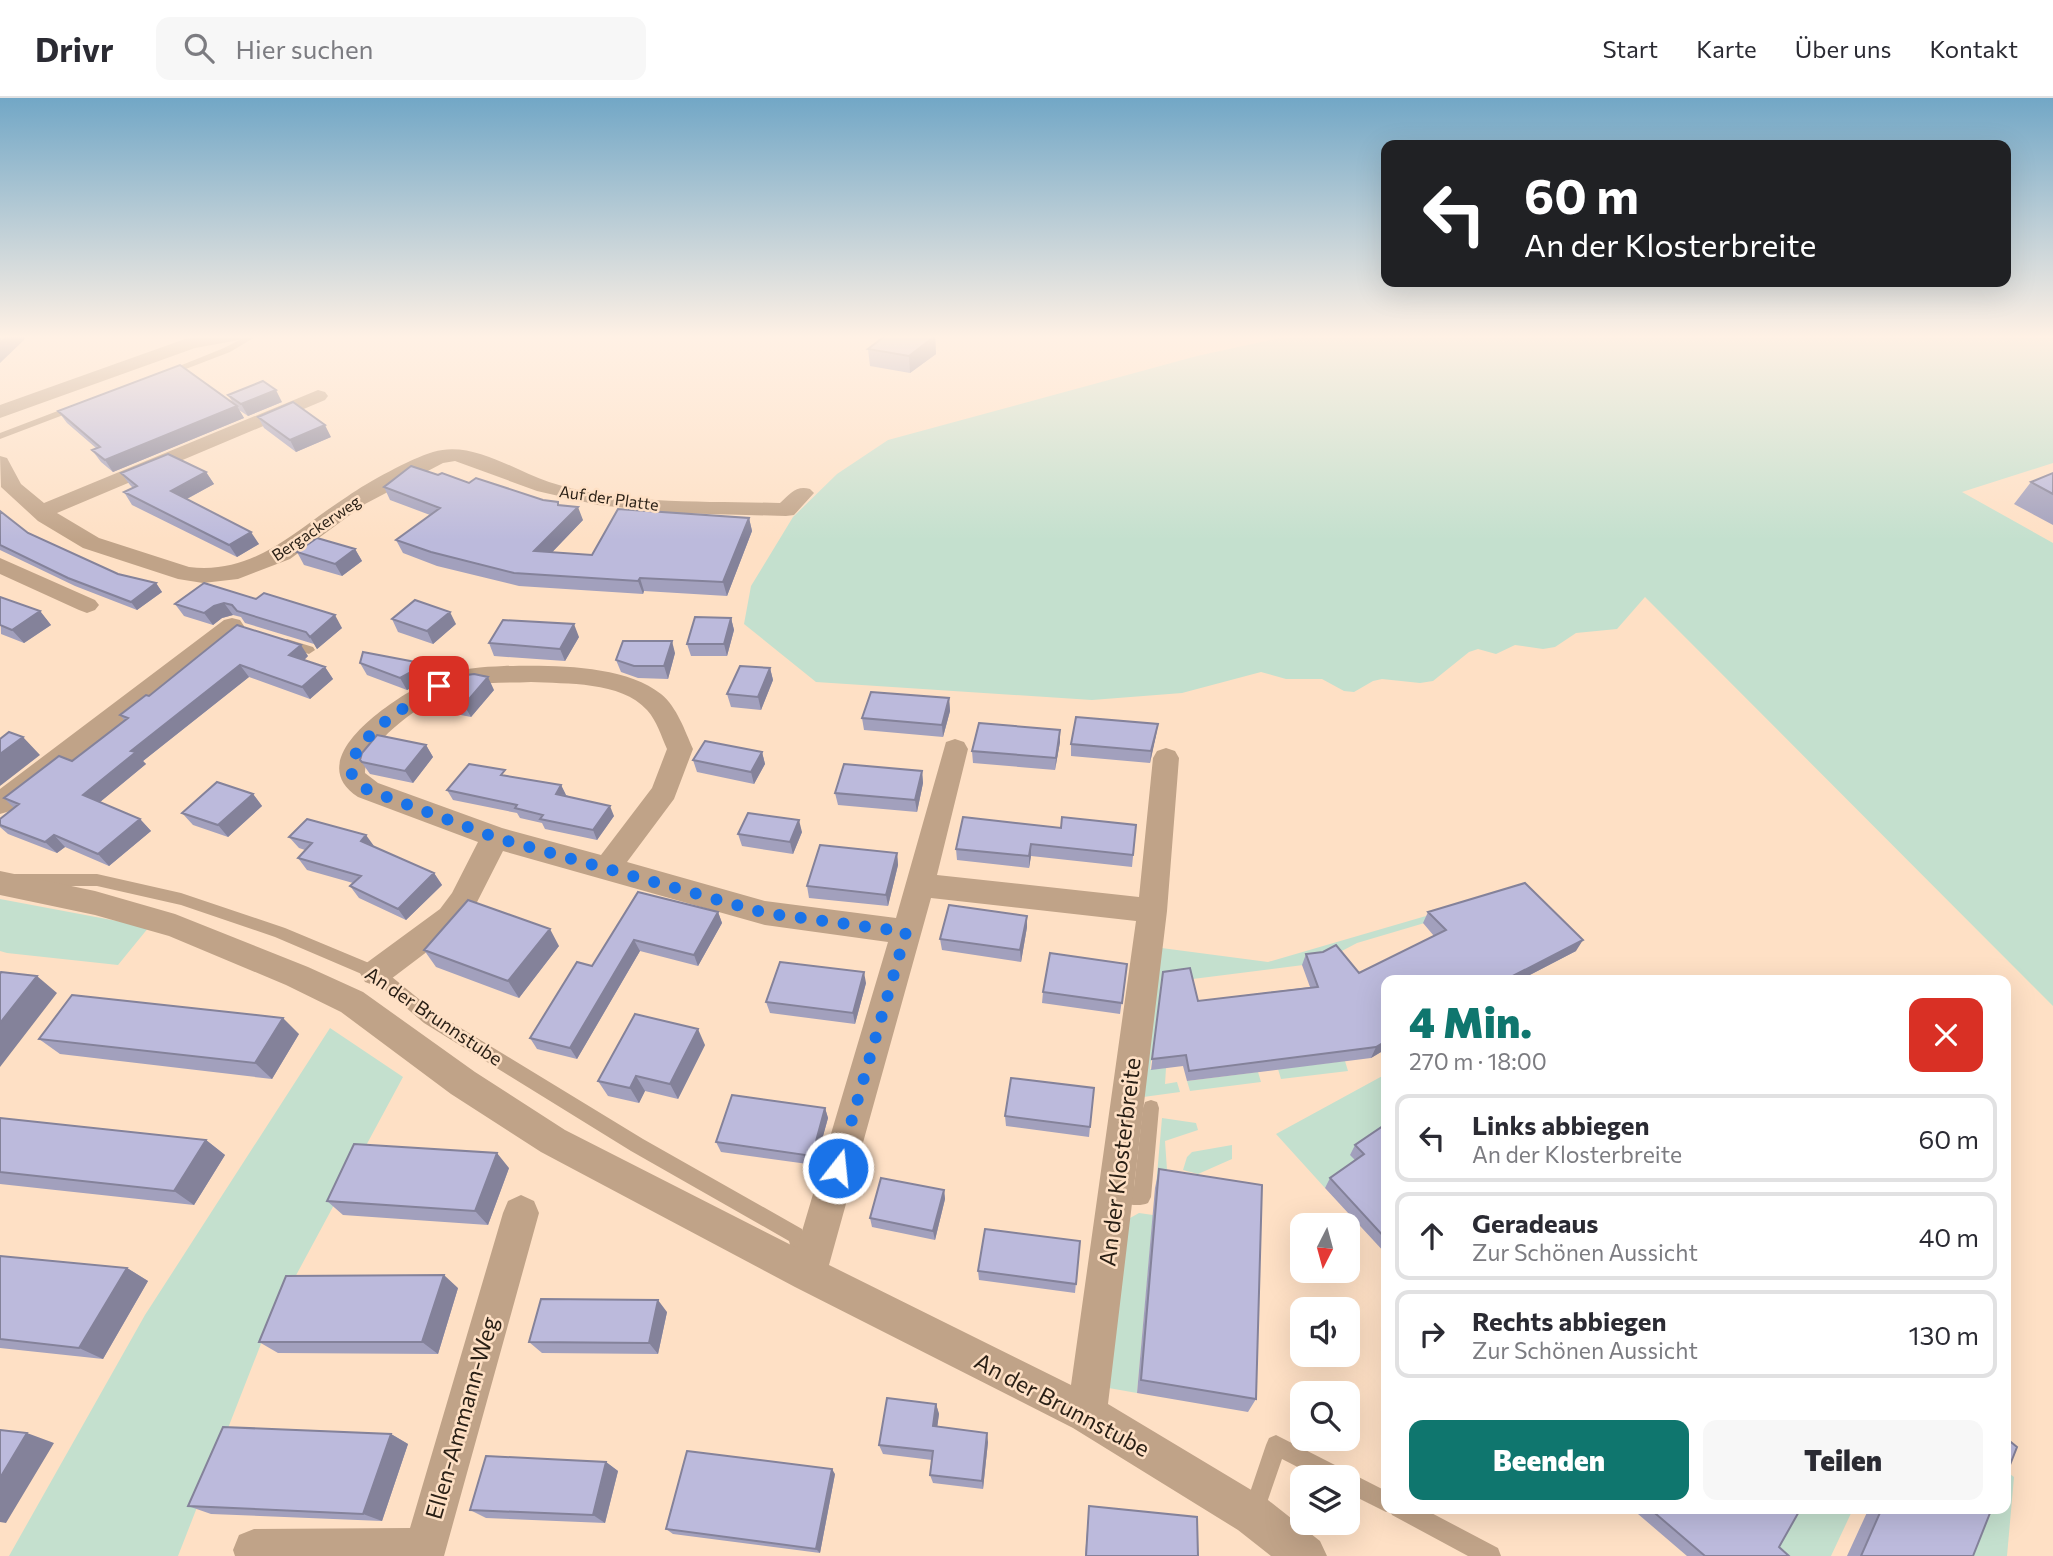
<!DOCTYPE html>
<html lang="de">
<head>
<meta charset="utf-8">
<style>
	body { margin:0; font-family:Commissioner,sans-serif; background:#f7f7f7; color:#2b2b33; height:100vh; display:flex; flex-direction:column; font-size:26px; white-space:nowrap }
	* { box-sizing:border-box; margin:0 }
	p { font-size:23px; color:#7c7c81 }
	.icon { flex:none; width:38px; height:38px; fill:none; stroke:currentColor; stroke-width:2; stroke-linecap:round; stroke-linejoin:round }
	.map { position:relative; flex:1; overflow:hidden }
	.side { position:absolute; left:1381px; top:877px; width:630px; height:539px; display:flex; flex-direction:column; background:#fff; border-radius:14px; box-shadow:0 7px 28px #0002 }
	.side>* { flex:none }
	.hud { position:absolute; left:1381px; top:42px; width:630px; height:147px; border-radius:14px; box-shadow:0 7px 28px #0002; background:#202124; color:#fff; overflow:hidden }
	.needle { width:46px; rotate:186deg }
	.fabs { position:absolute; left:1290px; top:1115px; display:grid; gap:14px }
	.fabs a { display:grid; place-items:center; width:70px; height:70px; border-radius:14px; background:#fff; box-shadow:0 7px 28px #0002; font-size:35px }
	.pin { position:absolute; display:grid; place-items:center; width:60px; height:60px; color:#fff; margin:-30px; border-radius:14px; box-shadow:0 4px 10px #0006 }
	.me { position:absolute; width:77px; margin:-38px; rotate:16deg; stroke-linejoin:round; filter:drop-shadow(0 0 5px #0008) }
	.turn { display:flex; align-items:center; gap:24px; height:147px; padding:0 28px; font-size:32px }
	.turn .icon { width:91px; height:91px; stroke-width:2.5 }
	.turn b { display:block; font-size:49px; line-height:60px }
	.round { display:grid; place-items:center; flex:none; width:74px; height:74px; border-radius:14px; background:#f7f7f7 }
	.summary { display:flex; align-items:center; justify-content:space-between; height:119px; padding:0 28px }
	h1 { font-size:42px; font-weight:800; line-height:52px; color:#0f766e }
	.action { display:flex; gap:14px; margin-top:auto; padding:14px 28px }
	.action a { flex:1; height:80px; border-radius:14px; background:#0f766e; color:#fff; font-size:28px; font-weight:800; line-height:80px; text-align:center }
	.action a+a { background:#f7f7f7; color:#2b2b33 }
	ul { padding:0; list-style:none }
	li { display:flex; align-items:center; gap:21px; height:88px; margin:0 14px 10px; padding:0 14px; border:4px solid #e1e1e2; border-radius:14px }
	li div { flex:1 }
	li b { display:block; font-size:26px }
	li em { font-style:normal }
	header { display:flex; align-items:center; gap:42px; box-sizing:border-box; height:98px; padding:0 35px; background:#fff; border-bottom:2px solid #e1e1e2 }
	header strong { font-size:33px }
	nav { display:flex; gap:38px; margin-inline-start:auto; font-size:24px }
	.search { width:490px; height:63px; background:#f7f7f7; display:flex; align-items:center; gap:18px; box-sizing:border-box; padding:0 24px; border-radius:14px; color:#7c7c81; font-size:26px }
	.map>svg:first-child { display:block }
	.green { fill:#c4e0ce }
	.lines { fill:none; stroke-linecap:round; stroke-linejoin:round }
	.service { fill:#c0a388; fill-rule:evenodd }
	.minor { fill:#c0a388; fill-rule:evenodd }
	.wall { fill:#a2a0bd }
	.shaded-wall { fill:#84829a }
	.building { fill:#bcbadc; stroke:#84829a; stroke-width:2 }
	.route { stroke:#1a73e8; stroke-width:12; stroke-dasharray:0 21.6 }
	.labels { text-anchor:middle; stroke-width:5; stroke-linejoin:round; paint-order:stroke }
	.far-street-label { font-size:16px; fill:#291f15; stroke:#fee0c5 }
	.street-label { font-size:19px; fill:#291f15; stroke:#fee0c5 }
	.near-street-label { font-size:23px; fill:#291f15; stroke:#fee0c5 }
</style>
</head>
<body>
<header>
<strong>Drivr</strong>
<div class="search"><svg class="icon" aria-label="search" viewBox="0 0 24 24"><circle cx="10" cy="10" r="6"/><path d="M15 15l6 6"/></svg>Hier suchen</div>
<nav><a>Start</a><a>Karte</a><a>Über uns</a><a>Kontakt</a></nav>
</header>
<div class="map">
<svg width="2053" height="1458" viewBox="0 0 2053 1458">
	<rect width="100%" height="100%" fill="#fee0c5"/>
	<!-- green -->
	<path class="green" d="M1289,238H2053V365L1962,394L2053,445V908L1645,499L1617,531L1576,535L1555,549L1543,551L1515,547L1496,556L1478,551L1469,554L1433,583L1420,585L1382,581L1373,583L1354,594L1344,593L1322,581H1286L1261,574L1182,595L1092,602L816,584L744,526L751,488L793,419L837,376L888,342L1197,258Z
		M1522,790L1519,797L1357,845L1319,865L1161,885L1150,971L1166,970L1165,986L1177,984L1180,994L1136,1000L1154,849L1268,864Z
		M0,801L149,829L118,867L7,855L0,853Z
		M330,930L403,979L266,1233L178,1458H9L145,1217Z
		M1345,963L1348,973L1281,981L1278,971Z
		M1258,974L1261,984L1190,993L1187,983Z
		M1386,976V1033L1351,1057L1359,1066L1325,1090L1276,1036Z
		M1162,1020L1196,1025L1198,1032L1165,1043L1167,1072L1156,1088Z
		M1232,1047V1061L1198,1076L1183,1072L1187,1059L1192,1054Z
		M1139,1115L1153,1117L1137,1295L1103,1289L1123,1124Z
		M2006,1373L2014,1379L2007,1458H1970L1988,1411L2006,1410Z
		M1798,1411H1853L1831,1458H1788L1777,1449Z"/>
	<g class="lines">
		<!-- service -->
		<path class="service" d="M247,238H257L230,254L170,277L162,275L224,250Z
			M76,306L81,309L79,311L0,341V335Z
			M287,541L313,549L315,552L309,556L283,548L281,545Z
			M0,776H97L181,795L285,830L381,870L436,915L643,1041L802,1131L812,1161L810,1168L803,1170L796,1168L789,1143L631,1053L424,925L371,880L275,839L181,807L97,788H0Z
			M1151,1002L1157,1004L1159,1010L1151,1099L1148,1105C1137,1110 1121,1105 1110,1100L1107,1094L1110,1088L1116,1085L1134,1089L1143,1010L1145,1004Z
			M1276,1337L1386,1393V1410H1422L1498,1450L1501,1458H1468L1392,1417L1390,1413L1386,1414L1348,1395V1379H1317L1282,1361L1261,1422L1254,1426L1247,1422L1243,1415L1266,1347L1269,1340Z"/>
		<!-- minor -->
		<path class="minor" d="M203,238H242L239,242L195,250L0,320V307L185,241Z
			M318,292L325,294L328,298L325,302L57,415L99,440L189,469C256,477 296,431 348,398C368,384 410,361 433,354C472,342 513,372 549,384C620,407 706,403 780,405C790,396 796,387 810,391L814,395L794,417L786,418L673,415L598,407L537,393L455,363L443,365L365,406L290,461L238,481L203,485L178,481L83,450L38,423L1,389L0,358L7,360L21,386L44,405Z
			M0,460L95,502L99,507L95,512L87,515L79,512L0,476Z
			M232,520L240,522L244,528L240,534L10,713L0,716V691L224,522Z
			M504,568C549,567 624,566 661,596C677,609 685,633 693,651L674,701L627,764L765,803L896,820L946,644L955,641L964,644L968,651L937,777L1139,799L1153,660L1157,653L1166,650L1175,653L1179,660L1167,813L1108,1306L1268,1402L1320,1443L1327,1458H1271L1238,1432L1073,1330L795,1189L541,1054L451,996L341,914L286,887L169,838L95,817L0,797V773L95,793L175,816L308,869L363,894L475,974L565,1032L797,1150L888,844L765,827L503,753L473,812L461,828L387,884L376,888L365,884L360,875L365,866L440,811L452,795L478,744L358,699C296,659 404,593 440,578C461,570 482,569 504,568ZM531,584C566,586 621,583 647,612C657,623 661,638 667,651L652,690L601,757L502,730L378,685L365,675C364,642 437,594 466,588C487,584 510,585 531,584ZM931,800L1136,823L1071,1287L829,1167Z
			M521,1097L534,1103L539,1115L444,1458H235L233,1452L239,1437L254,1431L410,1430L503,1115L508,1103Z"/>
	</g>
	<!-- wall -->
	<path class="wall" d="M935,238L936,256L910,275L870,268L868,251Z
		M228,297L282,304L248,318L239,312L244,320L113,374L101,364L92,352L96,350L67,325L58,313L233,305Z
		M258,319L331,339L296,354L264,330Z
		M206,374L214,386L187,401L259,446L237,459L132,407L124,394L133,390L130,387L121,375Z
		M2053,375V427L2014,406L2031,384Z
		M438,377L543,402L558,404L560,408L583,422L552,454L592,457L749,420L752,433L727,498L644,493L643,496L519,488L437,468L403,455L396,442L430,417L390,402L384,389Z
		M0,413L28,435L118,476L156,485L162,494L137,512L75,488L0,452Z
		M355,451L362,463L342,478L304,467L297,454Z
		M204,485L342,530L317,551L314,546L245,525L241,519L233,517L222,520L213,527L184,518L175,506Z
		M0,499L40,513L51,527L24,545L1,536Z
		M731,520L734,532L727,558H691L687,546Z
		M392,521L456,526L433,546L398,534Z
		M237,527L308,558L304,562L325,569L333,581L310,601L249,579L143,663L146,666L100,704L140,721L151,733L109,768L65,749L57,755L8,736L0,729V721L14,710L4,700L72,663L124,622L120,617L149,598Z
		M579,539L565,563L494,558L489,545Z
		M675,555L668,581L638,580L621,574L616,562Z
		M360,565L432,579L407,592L367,577Z
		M770,570L773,582L761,612L731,609L727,596Z
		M430,591L494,592L471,619L446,614L441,605L437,603Z
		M949,600L950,613L943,639L864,632L862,620Z
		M1158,626L1150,665L1071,658V646Z
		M1060,632V644L1055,672L973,665L972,653Z
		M426,647L433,659L413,685L370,676L360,662Z
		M762,654L765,666L754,686L697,674L693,662Z
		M922,673L923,685L917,714L838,707L835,695Z
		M508,678L561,687L566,697L614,718L597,742L545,731L542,725L520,720L517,715L453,702L447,692Z
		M253,696L262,708L228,739L193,727L182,715Z
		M1136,727L1132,769L1031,758L1029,770L957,762L956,751L1061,730Z
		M802,734L793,756L742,748L738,736Z
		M289,739L374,749L434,775L442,787L406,822L359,800L350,788L353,785L307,772L298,760L305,752L299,750Z
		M897,755L898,767L888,808L809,800L807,788Z
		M638,794L718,814L722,825L698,868L640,853L577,961L537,951L530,940L592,868Z
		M1428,814L1576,853L1520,882H1386V951L1371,960L1187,983L1183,968L1151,972L1163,874L1198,903L1310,889L1302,867L1306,856L1359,875L1434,838L1423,825Z
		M1027,829L1021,864L942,852L940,841Z
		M559,848L519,900L436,869L424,852Z
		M1127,866L1120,916L1042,905L1043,894Z
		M866,885L855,926L770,915L766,904Z
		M299,936L272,981L60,956L39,941Z
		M705,947L678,1001L645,993L639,1005L608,998L598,983Z
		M1094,990L1089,1039L1006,1028L1005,1018Z
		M825,1010L828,1020L815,1067L721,1054L716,1044Z
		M0,1020L206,1042L225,1057L194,1107L0,1086Z
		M1386,1026V1156L1325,1090L1330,1080L1355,1062L1350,1057L1355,1047Z
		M509,1070L488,1127L343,1117L327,1103Z
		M1159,1071L1256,1301L1248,1314L1137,1295L1155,1090Z
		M944,1092L945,1101L935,1142L872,1129L870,1120Z
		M1080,1143L1075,1195L979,1182L978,1173Z
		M0,1158L127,1170L148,1183L103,1261L0,1250Z
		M458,1190L438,1256L278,1255L259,1244Z
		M667,1214L658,1256L542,1255L529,1244Z
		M936,1306L939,1316L937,1329L988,1344L983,1391L933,1385L930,1377L932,1362L883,1356L879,1347Z
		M391,1336L408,1346L382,1423L211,1416L188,1408Z
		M606,1364L618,1373L605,1425L486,1420L470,1412Z
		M835,1376L820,1455L673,1436L666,1431Z
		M1089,1408L1198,1458H1085Z
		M1631,1410H1801L1779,1449L1789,1458H1687Z
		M1869,1410H1992L1973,1458H1847Z"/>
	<!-- shaded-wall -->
	<path class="shaded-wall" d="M7,238H25L24,242L0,265V245Z
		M935,238L936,256L910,275L909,258Z
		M276,292L282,304L248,318L241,306Z
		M237,308L244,320L113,374L105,362Z
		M325,327L331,339L296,354L290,342Z
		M206,374L214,386L179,405L171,393Z
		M578,409L583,422L540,467L534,453Z
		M749,420L752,433L727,498L723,484Z
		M251,434L259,446L237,459L229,447Z
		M355,451L362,463L342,478L335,466Z
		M640,480L644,493L643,496L638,483Z
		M156,485L162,494L137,512L131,504Z
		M224,505L233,517L222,520L213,527L204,515L214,508Z
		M40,513L51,527L24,545L12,532Z
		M450,514L456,526L433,546L427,533Z
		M335,517L342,530L317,551L310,539Z
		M731,520L734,532L727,558L724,546Z
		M574,526L579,539L565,563L560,551Z
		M672,543L675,555L668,581L664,568Z
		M301,547L308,558L297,569L289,557Z
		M426,566L432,579L407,592L400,580Z
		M240,567L249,579L143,663L146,666L94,709L83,697L131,653Z
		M325,569L333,581L310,601L302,589Z
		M770,570L773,582L761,612L758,599Z
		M488,579L494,592L471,619L464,607Z
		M949,600L950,613L943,639L942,627Z
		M1158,626L1156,638L1150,665L1151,653Z
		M1060,632V644L1055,672L1056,660Z
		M23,639L40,657L0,688V656Z
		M426,647L433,659L413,685L405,673Z
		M762,654L765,666L754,686L751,674Z
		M922,673L923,685L917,714L915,702Z
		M561,687L566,697L556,696Z
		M253,696L262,708L228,739L218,727Z
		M610,708L614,718L597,742L593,732Z
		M140,721L151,733L109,768L98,756Z
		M799,722L802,734L793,756L790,744Z
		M54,737L65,749L57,755L45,744Z
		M366,737L374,748L361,743Z
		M1031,746V758L1029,770V758Z
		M897,755L898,767L888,808L886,797Z
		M434,775L442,787L406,822L398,811Z
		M718,814L722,825L698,868L694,857Z
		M1027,818V829L1021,864L1020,852Z
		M550,831L559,848L519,900L508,883Z
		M634,842L640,853L577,961L570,950Z
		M1583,842L1576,853L1520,882H1505Z
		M864,874L866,885L855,926L853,915Z
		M37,878L57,895L0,969V925Z
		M283,920L299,936L272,981L255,965Z
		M698,931L705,947L678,1001L670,986Z
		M1386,943V951L1371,960L1376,949Z
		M636,978L645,993L639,1005L630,990Z
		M825,1010L828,1020L815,1067L812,1058Z
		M206,1042L225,1057L194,1107L174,1093Z
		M497,1055L509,1070L488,1127L475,1113Z
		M944,1092L945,1101L935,1142L933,1133Z
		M127,1170L148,1183L103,1261L79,1250Z
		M444,1177L458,1190L438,1256L422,1244Z
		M658,1202L667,1214L658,1256L649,1245Z
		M936,1306L939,1316L936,1338L933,1328Z
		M27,1335L54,1345L6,1425L0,1424V1380Z
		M987,1335L988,1344L983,1391L982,1383Z
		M391,1336L408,1346L382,1423L363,1416Z
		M606,1364L618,1373L605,1425L593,1417Z
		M832,1371L835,1376L820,1455L816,1451Z"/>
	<!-- building -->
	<path class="building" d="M0,238H7L0,245Z
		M885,238H935L909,258L868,251Z
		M180,267L237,308L105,362L92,352L100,349L58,313Z
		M263,283L276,292L241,306L228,297Z
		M293,304L325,327L290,342L258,319Z
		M168,356L206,374L171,393L251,434L229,447L124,394L137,388L121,375Z
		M411,368L438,377L442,375L469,385L476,380L543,402L558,404V407L578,409L534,453L592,457L618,411L749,420L723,484L640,480L638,483L514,475L431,454L396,442L440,410L384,389Z
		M2053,375V396L2031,384Z
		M0,413L28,435L118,476L156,485L131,504L68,480L0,447Z
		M317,440L355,451L335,466L297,454Z
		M204,485L256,501L264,495L335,517L310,539L306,534L237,513L232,507L224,505L214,508L204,515L175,506Z
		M0,499L40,513L12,532L0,527Z
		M415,502L450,514L427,533L392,521Z
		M695,519L731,520L724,546H687Z
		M503,522L574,526L560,551L489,545Z
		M237,527L301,547L289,557L325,569L302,589L240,567L131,653L136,654L83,697L140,721L98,756L54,737L45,744L0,727V721L19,706L4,700L59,658L72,663L128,620L120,617L146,597L149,598Z
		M623,543H672L664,568H634L616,562Z
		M363,554L426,566L400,580L360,565Z
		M740,568L770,570L758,599L727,596Z
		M474,576L488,579L464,607L439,602L444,596L430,591L460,578Z
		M871,594L949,600L942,627L862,620Z
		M1076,619L1158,626L1151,653L1071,646Z
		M979,625L1060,632L1056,660L972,653Z
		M9,634L23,639L0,656V641Z
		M377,637L426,647L405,673L362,664L360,662L362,655Z
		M705,643L762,654L751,674L693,662Z
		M469,666L505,672L501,677L561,687L556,696L610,708L593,732L540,721L543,717L515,710L517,707L447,692Z
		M844,666L922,673L915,702L835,695Z
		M217,684L253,696L218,727L182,715Z
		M748,715L799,722L790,744L738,736Z
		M963,719L1061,730L1062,719L1136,727L1133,757L1031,746L1029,758L956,751Z
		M307,721L366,737L361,743L434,775L398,811L350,788L361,778L298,760L312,745L289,739Z
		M820,747L897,755L886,797L807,788Z
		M1525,785L1583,842L1505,882H1386V943L1376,949L1189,973L1186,957L1152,961L1163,874L1190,870L1198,903L1318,889L1306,856L1323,854L1336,847L1359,875L1446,832L1428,814Z
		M638,794L718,814L694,857L634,842L570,950L530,940L577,864L592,868Z
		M468,802L550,831L508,883L424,852Z
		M949,807L1027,818L1020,852L940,841Z
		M1050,855L1127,866L1122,905L1043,894Z
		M780,864L864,874L853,915L766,904Z
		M1,874L37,878L0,925V876Z
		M72,897L283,920L255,965L39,941Z
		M635,916L698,931L670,986L636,978L630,990L598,983Z
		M1011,980L1094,990L1090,1029L1005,1018Z
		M732,997L825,1010L812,1058L716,1044Z
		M0,1020L206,1042L174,1093L0,1074Z
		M1386,1026V1141L1330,1080L1364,1056L1355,1047Z
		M354,1046L497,1055L475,1113L327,1103Z
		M1159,1071L1262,1087L1256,1301L1141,1282Z
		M881,1080L944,1092L933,1133L870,1120Z
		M985,1131L1080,1143L1076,1186L978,1173Z
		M0,1158L127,1170L79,1250L0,1241Z
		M444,1177L422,1244H259L286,1178Z
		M541,1201L658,1202L649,1245L529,1244Z
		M887,1300L936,1306L933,1328L987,1335L982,1383L930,1377L933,1353L879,1347Z
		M223,1329L391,1336L363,1416L188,1408Z
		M0,1332L27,1335L0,1380Z
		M2006,1340L2017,1349L2006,1377Z
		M687,1353L832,1371L816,1451L666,1431Z
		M486,1358L606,1364L593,1417L470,1412Z
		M1089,1408L1197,1419L1198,1458H1086Z
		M1649,1410H1801L1779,1449L1789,1458H1705Z
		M1882,1410H1992L1973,1458H1861Z"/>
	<!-- sky -->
	<linearGradient id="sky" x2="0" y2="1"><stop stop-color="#72a7c6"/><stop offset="0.54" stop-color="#fff1e5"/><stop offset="1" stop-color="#fff1e5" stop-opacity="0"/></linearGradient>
	<rect width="2053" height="442" fill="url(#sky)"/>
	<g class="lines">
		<!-- route -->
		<path class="route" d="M439,588C415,602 352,639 351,671C351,681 360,687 368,692L497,740L765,815L906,834L838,1070"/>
	</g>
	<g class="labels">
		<!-- far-street labels -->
		<g class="far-street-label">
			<text transform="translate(609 400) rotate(8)" y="6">Auf der Platte</text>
			<text transform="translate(316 430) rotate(-34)" y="6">Bergackerweg</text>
		</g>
		<!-- street labels -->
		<g class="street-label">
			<text transform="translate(434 918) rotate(34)" y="7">An der Brunnstube</text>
		</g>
		<!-- near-street labels -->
		<g class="near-street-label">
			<text transform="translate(1120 1064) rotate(-83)" y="8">An der Klosterbreite</text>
			<text transform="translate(1062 1307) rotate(28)" y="8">An der Brunnstube</text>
			<text transform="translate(462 1320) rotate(-74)" y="8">Ellen-Ammann-Weg</text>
		</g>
	</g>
</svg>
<div class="fabs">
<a><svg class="needle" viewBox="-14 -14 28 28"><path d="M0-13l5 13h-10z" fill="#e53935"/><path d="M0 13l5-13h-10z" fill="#7c7c81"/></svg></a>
<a><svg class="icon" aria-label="sound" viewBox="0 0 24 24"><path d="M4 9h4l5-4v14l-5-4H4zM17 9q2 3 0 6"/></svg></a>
<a><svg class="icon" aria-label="search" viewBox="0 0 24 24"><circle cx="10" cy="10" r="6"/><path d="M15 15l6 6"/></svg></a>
<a><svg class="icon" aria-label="layers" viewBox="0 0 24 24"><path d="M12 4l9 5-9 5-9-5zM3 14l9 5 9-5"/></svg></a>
</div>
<div class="pin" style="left:439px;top:588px;background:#d93025"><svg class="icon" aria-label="arrive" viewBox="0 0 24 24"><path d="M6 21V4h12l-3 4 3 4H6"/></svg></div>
<svg class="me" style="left:838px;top:1070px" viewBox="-20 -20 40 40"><circle r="17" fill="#1a73e8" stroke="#fff" stroke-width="3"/><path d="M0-11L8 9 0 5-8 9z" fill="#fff"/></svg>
<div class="hud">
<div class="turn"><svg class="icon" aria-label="left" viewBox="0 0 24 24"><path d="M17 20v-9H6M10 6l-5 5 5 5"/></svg><div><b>60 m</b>An der Klosterbreite</div></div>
</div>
<section class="side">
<div class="summary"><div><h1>4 Min.</h1><p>270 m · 18:00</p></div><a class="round" style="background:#d93025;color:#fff"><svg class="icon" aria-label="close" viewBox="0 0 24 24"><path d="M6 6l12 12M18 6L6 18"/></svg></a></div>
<ul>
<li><svg class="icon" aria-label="left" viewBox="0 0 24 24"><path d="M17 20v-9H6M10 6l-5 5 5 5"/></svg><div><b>Links abbiegen</b><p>An der Klosterbreite</p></div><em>60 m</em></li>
<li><svg class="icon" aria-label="ahead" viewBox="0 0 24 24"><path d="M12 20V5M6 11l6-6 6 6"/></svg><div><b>Geradeaus</b><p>Zur Schönen Aussicht</p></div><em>40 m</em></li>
<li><svg class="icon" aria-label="right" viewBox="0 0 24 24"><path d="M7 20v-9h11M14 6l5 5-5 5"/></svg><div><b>Rechts abbiegen</b><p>Zur Schönen Aussicht</p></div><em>130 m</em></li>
</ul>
<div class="action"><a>Beenden</a><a>Teilen</a></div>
</section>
</div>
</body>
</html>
